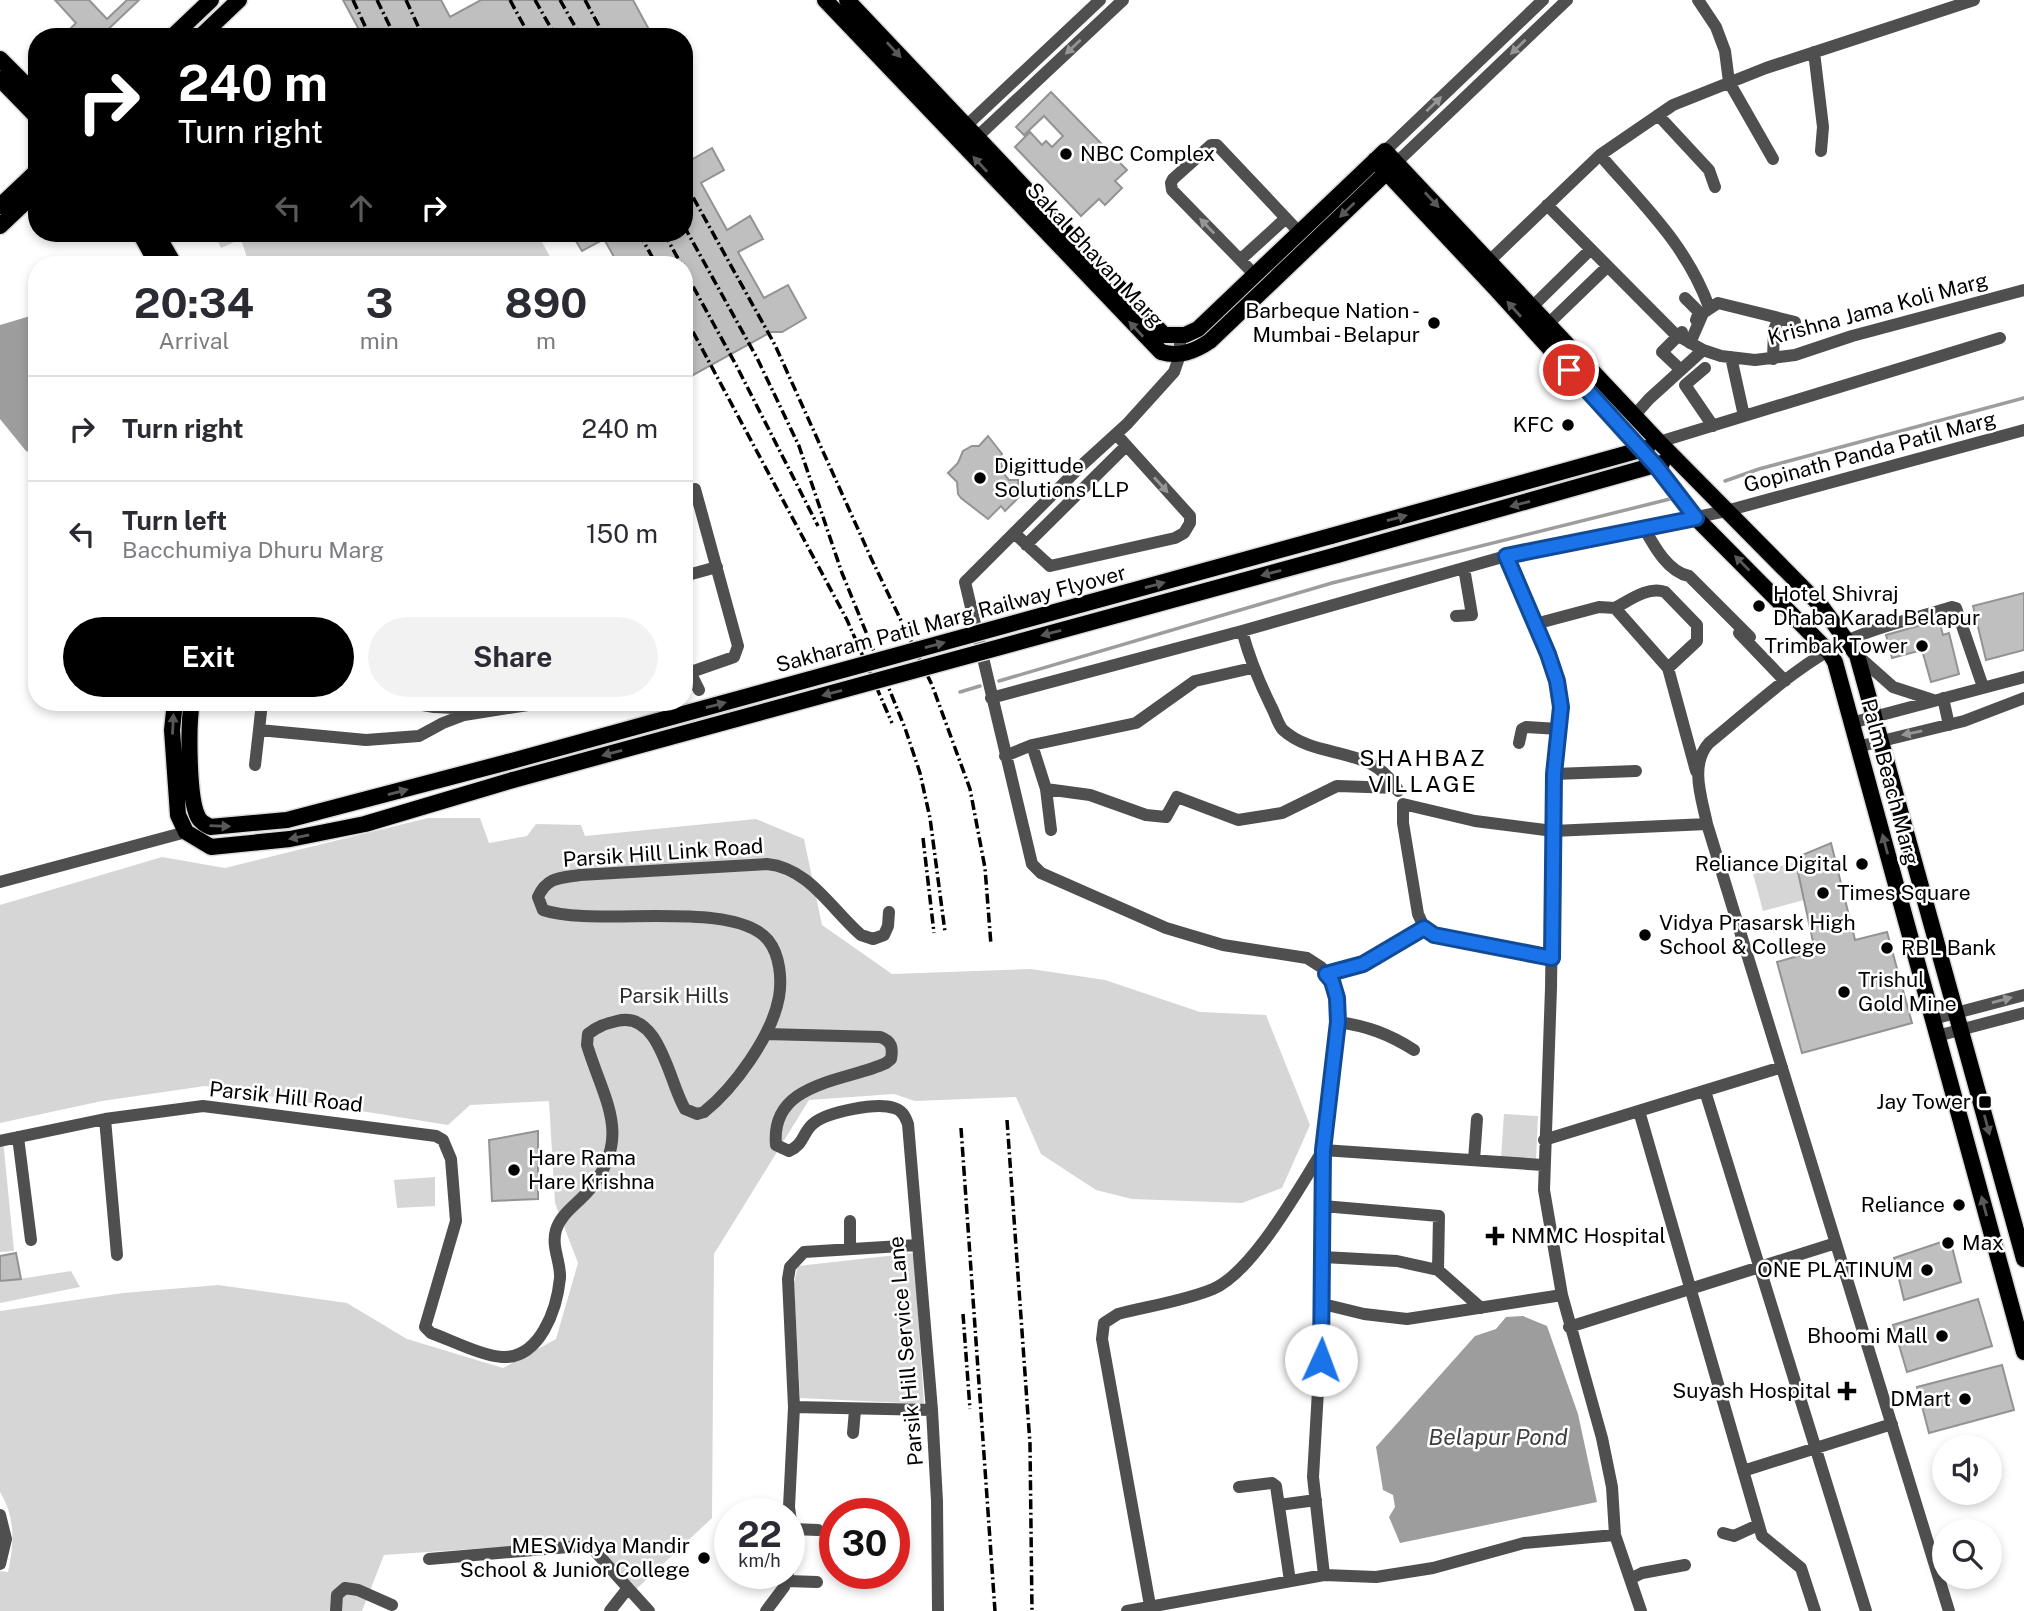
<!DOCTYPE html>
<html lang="en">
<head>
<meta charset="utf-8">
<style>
	body { margin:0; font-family:"Public Sans",sans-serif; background:#f2f2f3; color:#2b2b33; height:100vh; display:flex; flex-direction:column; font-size:26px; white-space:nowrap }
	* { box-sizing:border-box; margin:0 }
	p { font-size:23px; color:#7c7c81 }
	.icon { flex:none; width:38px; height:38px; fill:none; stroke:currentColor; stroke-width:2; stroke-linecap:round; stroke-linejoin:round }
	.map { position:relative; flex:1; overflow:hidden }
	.details { position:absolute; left:28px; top:256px; width:665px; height:455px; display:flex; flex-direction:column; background:#fff; border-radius:28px; box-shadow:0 4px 10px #0003 }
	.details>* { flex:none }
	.top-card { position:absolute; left:28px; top:28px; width:665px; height:214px; border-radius:28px; box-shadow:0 4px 10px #0003; background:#000; color:#fff; overflow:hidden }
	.buttons { position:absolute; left:1932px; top:1435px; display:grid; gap:14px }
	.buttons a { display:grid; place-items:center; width:70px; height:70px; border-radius:50%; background:#fff; box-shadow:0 4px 10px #0003; font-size:35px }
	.speed { position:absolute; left:714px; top:1498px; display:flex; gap:14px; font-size:35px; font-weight:700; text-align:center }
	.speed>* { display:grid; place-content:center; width:91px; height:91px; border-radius:50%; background:#fff; box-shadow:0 4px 10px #0003; line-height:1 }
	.speed small { font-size:18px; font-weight:400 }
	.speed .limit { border:10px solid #d22; background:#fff; color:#111 }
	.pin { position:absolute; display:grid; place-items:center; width:60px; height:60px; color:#fff; margin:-30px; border:4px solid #fff; border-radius:50%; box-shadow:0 2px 7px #0007 }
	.me { position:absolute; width:77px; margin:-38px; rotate:2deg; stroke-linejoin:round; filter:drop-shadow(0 0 5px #0008) }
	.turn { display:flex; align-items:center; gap:24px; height:147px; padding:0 35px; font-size:32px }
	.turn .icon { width:91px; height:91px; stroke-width:2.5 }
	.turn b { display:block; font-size:49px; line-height:60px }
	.lanes { display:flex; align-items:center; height:66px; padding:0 35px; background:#0003; justify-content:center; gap:35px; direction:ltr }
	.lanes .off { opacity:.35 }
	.eta { display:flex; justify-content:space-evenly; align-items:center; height:119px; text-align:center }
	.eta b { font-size:42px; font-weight:700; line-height:49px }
	.cta { display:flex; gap:14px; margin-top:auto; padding:14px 35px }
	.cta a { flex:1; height:80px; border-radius:42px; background:#000; color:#fff; font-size:28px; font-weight:700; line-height:80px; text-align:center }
	.cta a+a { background:#f2f2f3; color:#2b2b33 }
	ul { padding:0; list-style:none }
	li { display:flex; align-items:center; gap:21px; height:105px; padding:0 35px; border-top:2px solid #e1e1e2 }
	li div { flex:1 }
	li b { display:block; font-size:26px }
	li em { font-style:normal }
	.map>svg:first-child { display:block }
	.green { fill:#d6d6d6 }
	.water { fill:#9d9d9d }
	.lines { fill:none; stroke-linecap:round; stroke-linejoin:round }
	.stream { stroke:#9d9d9d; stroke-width:3.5 }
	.building { fill:#bfbfbf; stroke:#939393; stroke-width:2 }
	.major-casing { stroke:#dbdbdb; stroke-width:19 }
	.minor { stroke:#4f4f4f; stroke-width:12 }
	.major { stroke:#000; stroke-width:16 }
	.rail { stroke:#000; stroke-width:3.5; stroke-dasharray:10 3.5 2 3.5; stroke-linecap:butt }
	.major-bridge-casing { stroke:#dbdbdb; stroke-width:19; stroke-linecap:butt }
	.major-bridge { stroke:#000; stroke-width:16 }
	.oneway { fill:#959595 }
	.oneway2 { fill:#595959 }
	.route-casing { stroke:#114b97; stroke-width:18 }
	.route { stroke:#1a73e8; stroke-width:12 }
	.poi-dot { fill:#000; stroke:#fff; stroke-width:2.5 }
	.labels { text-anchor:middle; stroke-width:5; stroke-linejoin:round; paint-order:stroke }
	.poi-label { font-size:21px; fill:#000; stroke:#fff; text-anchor:end }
	.street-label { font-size:21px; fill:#000; stroke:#fff }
	.park-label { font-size:21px; fill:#2d2d2d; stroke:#fff }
	.neighbourhood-label { font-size:23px; letter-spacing:2px; fill:#000; stroke:#fff }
	.water-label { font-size:23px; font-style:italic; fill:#3e3e3e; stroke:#fff }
</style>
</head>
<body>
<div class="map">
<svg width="2024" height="1611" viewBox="0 0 2024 1611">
	<rect width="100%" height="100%" fill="#fff"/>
	<!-- green -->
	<path class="green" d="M214,233H537L554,264H249L241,239L221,248Z
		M428,818H480L489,843L527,836L536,824L581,825L585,836L756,819L804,839L822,925L892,974L1031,969L1105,980L1200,1012L1266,1015L1310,1125L1282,1188L1242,1203L1132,1199L1096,1190L1041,1154L1016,1097L915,1101L894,1094L809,1100L714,1254L712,1518L629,1596L593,1541L384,1555L362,1611H0V1571L8,1572C14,1544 16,1518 0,1492V1311L123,1293L218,1285L347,1303L407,1339L503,1368L556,1339L578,1263L555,1203L549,1101L470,1105L448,1125L205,1086L102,1101L0,1123V905L162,857L225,868Z
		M1798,861L1808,899L1763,911L1753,874Z
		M1504,1114L1538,1116L1536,1160L1501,1158Z
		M3,1140L14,1251L0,1252V1141Z
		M435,1177V1206L397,1208L394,1180Z
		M914,1253L924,1404L800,1398L794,1283L798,1266Z
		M71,1271L80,1287L0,1303V1282Z"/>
	<!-- water -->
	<path class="water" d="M37,314V454L26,451L0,419V325Z
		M1523,1316L1547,1326L1578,1414L1597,1502L1400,1543L1389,1517L1395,1507L1393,1495L1383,1490L1376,1447L1475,1336L1496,1329L1506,1317Z"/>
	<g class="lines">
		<!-- stream -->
		<path class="stream" d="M1725,481L1759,469L2024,398
			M999,681L1332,583L1670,499
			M960,692L980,686"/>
	</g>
	<!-- building -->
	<path class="building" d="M55,0H89L107,19L127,0H139L100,37H62L76,23Z
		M343,0H441L450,17L481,0H633L653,37H494L490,30L478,37H363Z
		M1051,92L1127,170L1115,181L1122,188L1105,205L1099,199L1081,216L1015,147L1030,132L1042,145L1046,141L1052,147L1063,136L1044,116L1024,135L1016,127Z
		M712,148L724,170L701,183L727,230L750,216L763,239L738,252L764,298L788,285L806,318L782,332H771L684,380V264H618L604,239L582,251L571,233H684V164Z
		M988,436L1002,454L999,457L1005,475L1009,480H1018L1020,496L1005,511L1001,506L988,519L961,498L958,494L957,482L948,473L958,463L963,451L972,446H979Z
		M2024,593V650L1986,660L1973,606Z
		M1939,620L1943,635L1949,633L1959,674L1931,682L1922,650L1892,658L1886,635Z
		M1831,843L1855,940L1887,932L1912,1023L1802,1053L1777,962L1815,951L1795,858Z
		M538,1131V1199L492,1201L489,1140Z
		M1950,1239L1961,1282L1904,1300L1894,1258Z
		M16,1253L21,1279L0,1281V1256Z
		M1978,1299L1992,1346L1907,1372L1893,1325Z
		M2002,1365L2014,1410L1929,1433L1917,1387Z"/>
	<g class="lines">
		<defs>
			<path id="major" d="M825,0L1161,352C1179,357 1194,352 1210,341L1392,167
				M847,0L1164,335H1185L1198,329L1385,151L1659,442L1821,606L1857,655L2024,1259
				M172,37L211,0
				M200,37L239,0
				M0,59L37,96
				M0,79L37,117
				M1375,160L1496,289L1656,466L1696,518L1829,652L1835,662L2024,1352
				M0,206L37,171
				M0,226L37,191
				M140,233L157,264
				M156,233L174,264
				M1331,536L1647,448
				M1337,555L1662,463
				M175,702L172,730L178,815L186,832L211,847L290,839L365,824L513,780
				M192,702C188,724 188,798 198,817C200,822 205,824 210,827L287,820L508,762"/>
		</defs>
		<!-- major casing -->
		<use href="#major" class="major-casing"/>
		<!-- minor -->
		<path class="minor" d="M1698,0L1716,27L1725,51L1729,82L1773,159
			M1814,52L1823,127L1821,151
			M1658,115L1709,170L1715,187
			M964,132L966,126L1100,0
			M971,139L977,137L1123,0
			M1385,151L1543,0
			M1600,155C1643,205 1686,244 1709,307
			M1396,163L1567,0
			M1547,205L1675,334L1703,350L1721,356L1755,360L1795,355L1852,336L2024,290
			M1240,260L1286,218
			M1484,266L1600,155L1673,105L1766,68L1974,0
			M1255,275L1172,190L1171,183L1173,179L1211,145H1217L1299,232
			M1685,298L1699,312L1696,320
			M1532,307L1590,250
			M1548,324L1607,267
			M1180,336V355L1174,372L1127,424L1082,465L965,582L1032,864L1041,873L1166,928L1223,945L1307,958L1321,967L1332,981L1337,998L1338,1022L1323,1150V1304L1313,1477L1324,1575
			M1690,343L1703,313L1718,303L1795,322
			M1731,357L1744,416
			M1773,359L1774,330L1778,320
			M1705,368L1685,385L1713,426
			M1681,370L1662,352L1682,332
			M1634,416L1649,399L1703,350
			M1659,442L2000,338
			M1644,528C1654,546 1668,572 1689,576L1750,637
			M1014,533L1050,566L1175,538L1184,533L1190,523V516L1116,434
			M1026,545L1126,446
			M1506,556L1548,654L1557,681L1561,707L1554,774L1551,988L1544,1190L1562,1295L1602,1438L1612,1487L1615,1535L1641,1611
			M684,576L717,567
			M1615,608C1630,600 1648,586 1665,592L1697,625V641L1668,668
			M1456,616L1472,615L1464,568
			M1535,624L1599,607L1615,608L1668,668L1696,771
			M1242,631C1250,660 1258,680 1271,706C1275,713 1278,725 1283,730C1319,762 1372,743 1398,791
			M1739,633L1785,681
			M1857,655L1893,687L1933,700
			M684,660L699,690
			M691,672L734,657L738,646L695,489
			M991,698L1242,631L1506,556L1726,511L2024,430
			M1943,698L1949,725
			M262,702L259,730L366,740L419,736L443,723L464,715L547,702
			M406,702L434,707L476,709
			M1851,723L2024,677
			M1519,743L1522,729L1526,727L1559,729
			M1032,745L1046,789L1090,795L1146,815L1166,817L1177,797L1238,820L1282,813L1337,786L1397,788
			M1857,747L1964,721L2024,698
			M1005,756L1032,745L1136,723L1195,681L1252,668
			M255,765L259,730
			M1554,774L1636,771
			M1046,789L1051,830
			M0,882L186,832
			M1551,958L1434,935L1424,927L1418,914L1403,823V804L1475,821L1553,831L1707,824
			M1326,974L1363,964L1424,927
			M1933,1019L2024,995
			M1338,1022C1367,1026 1389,1034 1414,1050
			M766,1034L880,1037C892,1041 893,1048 891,1059L886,1063C846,1082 770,1081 776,1145L789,1151C805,1144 802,1132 814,1123C828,1112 876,1102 894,1108C902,1110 905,1116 908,1124L932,1410L937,1501L938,1611
			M1937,1036L2024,1013
			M1705,1091L1866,1611
			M1639,1111L1762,1536L1801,1568L1815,1611
			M105,1119L117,1255
			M18,1137L31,1240
			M1544,1140L1782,1067
			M0,1141L105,1119L203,1106L436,1136L443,1140L451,1159L456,1221L425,1327L431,1333C451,1340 482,1356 502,1357C540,1359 557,1309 560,1278C561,1262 551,1247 556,1230C561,1213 579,1203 590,1189C633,1136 604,1101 587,1045L588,1034C598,1026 605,1024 617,1021C660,1010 669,1083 685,1109L697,1114L704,1112C734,1088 772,1036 779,997C782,979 780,955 768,940C733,898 596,928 543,910L538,897C547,877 560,878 580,875L767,864C809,868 831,909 861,935L873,939L884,935L888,926L889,912
			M1323,1150L1543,1165
			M1474,1160L1477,1119
			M1323,1206L1439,1216L1438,1270
			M850,1221V1248
			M1323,1257L1397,1261L1438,1270L1481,1308
			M1323,1304L1364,1314L1407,1319L1562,1295
			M1569,1327L1836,1243
			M794,1407L932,1410
			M853,1433L855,1410
			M1743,1471L1892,1424
			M1239,1487L1272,1483L1276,1486L1290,1581
			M1279,1505L1316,1500
			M0,1515L6,1539L0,1564
			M792,1529L818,1530
			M1723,1533L1734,1536L1758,1525
			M429,1559L580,1546L594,1550L628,1588
			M789,1567L792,1529L789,1507L794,1407L788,1279L790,1267L804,1252L917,1245
			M1630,1579L1642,1573L1685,1565
			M787,1581L817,1582
			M336,1611L337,1595L345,1588L358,1590L392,1605
			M610,1611L628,1588L649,1611
			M766,1611L784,1587L788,1573
			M1127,1611L1324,1575L1376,1577L1433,1568L1524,1543L1615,1535
			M1151,1611L1102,1339L1104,1323L1118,1314C1149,1306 1184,1301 1213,1289C1253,1272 1299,1188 1323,1150
			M1949,1611L1707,824C1702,799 1689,765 1709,743C1750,710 1800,662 1849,640C1881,625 1918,618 1952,607L1956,608L1983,687"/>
		<!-- major -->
		<use href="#major" class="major"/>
		<!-- rail -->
		<path class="rail" d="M353,0L370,37
			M377,0L395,37
			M406,0L423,37
			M510,0L530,37
			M535,0L556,37
			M560,0L581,37
			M585,0L605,37
			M684,181L775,345L871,558L932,685L970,789L985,868L991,945
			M684,226L757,358L799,446L842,573L905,728L920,773L930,818L945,932
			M639,233L656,264
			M664,233L681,264
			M684,270L735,363L818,526
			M684,315L847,620L892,723
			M923,838L934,933
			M1007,1120L1030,1444L1032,1611
			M961,1128L995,1611
			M963,1314L970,1409"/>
		<defs>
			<path id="major-bridge" d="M508,762L1331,536
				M513,780L1337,555"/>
		</defs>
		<!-- major-bridge casing -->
		<use href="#major-bridge" class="major-bridge-casing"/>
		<!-- major-bridge -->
		<use href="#major-bridge" class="major-bridge"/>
	</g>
	<!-- one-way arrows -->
	<defs><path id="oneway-solid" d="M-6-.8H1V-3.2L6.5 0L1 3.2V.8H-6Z" transform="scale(1.75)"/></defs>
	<g class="oneway">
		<use href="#oneway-solid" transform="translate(1073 47) rotate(137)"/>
		<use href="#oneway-solid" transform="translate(1518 47) rotate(136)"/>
		<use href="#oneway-solid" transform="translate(1434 104) rotate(-44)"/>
		<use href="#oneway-solid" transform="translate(1207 226) rotate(-134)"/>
		<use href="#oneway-solid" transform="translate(1161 485) rotate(48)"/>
		<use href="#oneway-solid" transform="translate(1912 733) rotate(168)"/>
		<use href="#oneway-solid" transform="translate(2002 1000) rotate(-15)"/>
	</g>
	<g class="oneway2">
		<use href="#oneway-solid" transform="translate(894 50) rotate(47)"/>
		<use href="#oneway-solid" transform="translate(980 164) rotate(-133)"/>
		<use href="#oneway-solid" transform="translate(1432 200) rotate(47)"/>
		<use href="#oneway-solid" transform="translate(1347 210) rotate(136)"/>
		<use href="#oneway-solid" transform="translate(1514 309) rotate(-132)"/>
		<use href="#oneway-solid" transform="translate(1136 329) rotate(-133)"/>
		<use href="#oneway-solid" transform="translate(1520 504) rotate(165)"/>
		<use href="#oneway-solid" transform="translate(1397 518) rotate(-15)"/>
		<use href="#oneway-solid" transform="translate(1742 563) rotate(-135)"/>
		<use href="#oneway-solid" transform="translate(1271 573) rotate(165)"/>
		<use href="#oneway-solid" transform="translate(1155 585) rotate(-15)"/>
		<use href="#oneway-solid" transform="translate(1051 633) rotate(165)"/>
		<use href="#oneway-solid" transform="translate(935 645) rotate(-15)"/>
		<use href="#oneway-solid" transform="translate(832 693) rotate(165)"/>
		<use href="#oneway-solid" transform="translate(716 705) rotate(-15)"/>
		<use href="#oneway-solid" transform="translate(173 724) rotate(-87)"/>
		<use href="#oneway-solid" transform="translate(612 753) rotate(165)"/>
		<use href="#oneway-solid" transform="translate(398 792) rotate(-15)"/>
		<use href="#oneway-solid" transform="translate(220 826) rotate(2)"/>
		<use href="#oneway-solid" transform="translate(299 837) rotate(168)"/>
		<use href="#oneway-solid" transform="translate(1885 844) rotate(-105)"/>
		<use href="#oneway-solid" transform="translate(1987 1125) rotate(75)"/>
		<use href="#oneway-solid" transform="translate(1984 1206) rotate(-105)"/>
	</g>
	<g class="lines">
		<defs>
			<path id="route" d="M1321,1360L1323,1150L1338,1022L1337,998L1332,981L1326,974L1363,964L1424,928L1434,935L1552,958L1554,774L1561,707L1557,681L1548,654L1506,556L1696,518L1656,466L1569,370"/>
		</defs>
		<!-- route casing -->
		<use href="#route" class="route-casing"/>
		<!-- route -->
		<use href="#route" class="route"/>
	</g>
	<!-- markers -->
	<g class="poi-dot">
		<circle cx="1066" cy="154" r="7"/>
		<circle cx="1434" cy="323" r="7"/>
		<circle cx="1568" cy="425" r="7"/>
		<circle cx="980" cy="478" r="7"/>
		<circle cx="1759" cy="606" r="7"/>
		<circle cx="1922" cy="646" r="7"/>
		<circle cx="1862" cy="864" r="7"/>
		<circle cx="1823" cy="893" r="7"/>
		<circle cx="1645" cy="935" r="7"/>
		<circle cx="1887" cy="948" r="7"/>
		<circle cx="1844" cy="992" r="7"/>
		<rect x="1978" y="1095" width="14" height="14" rx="3.5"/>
		<circle cx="514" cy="1170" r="7"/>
		<circle cx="1959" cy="1205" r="7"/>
		<path d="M1491.5 1225.5h7v7h7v7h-7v7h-7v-7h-7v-7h7z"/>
		<circle cx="1948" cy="1243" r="7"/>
		<circle cx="1927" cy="1270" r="7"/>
		<circle cx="1942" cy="1336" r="7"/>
		<path d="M1843.5 1380.5h7v7h7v7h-7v7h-7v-7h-7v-7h7z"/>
		<circle cx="1965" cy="1399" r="7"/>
		<circle cx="704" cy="1558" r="7"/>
	</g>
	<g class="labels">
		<!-- poi labels -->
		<g class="poi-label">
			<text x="1080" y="161" text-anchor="start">NBC Complex</text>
			<text x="1420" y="318">Barbeque Nation -<tspan x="1420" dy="24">Mumbai - Belapur</tspan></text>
			<text x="1554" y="432">KFC</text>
			<text x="994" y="473" text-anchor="start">Digittude<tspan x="994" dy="24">Solutions LLP</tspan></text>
			<text x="1773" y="601" text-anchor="start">Hotel Shivraj<tspan x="1773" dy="24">Dhaba Karad Belapur</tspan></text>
			<text x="1908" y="653">Trimbak Tower</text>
			<text x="1848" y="871">Reliance Digital</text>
			<text x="1837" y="900" text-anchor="start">Times Square</text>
			<text x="1659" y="930" text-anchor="start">Vidya Prasarsk High<tspan x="1659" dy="24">School &amp; College</tspan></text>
			<text x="1901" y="955" text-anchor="start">RBL Bank</text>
			<text x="1858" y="987" text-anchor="start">Trishul<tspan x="1858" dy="24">Gold Mine</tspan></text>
			<text x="1971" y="1109">Jay Tower</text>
			<text x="528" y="1165" text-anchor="start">Hare Rama<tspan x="528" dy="24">Hare Krishna</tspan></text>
			<text x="1945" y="1212">Reliance</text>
			<text x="1511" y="1243" text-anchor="start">NMMC Hospital</text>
			<text x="1962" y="1250" text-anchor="start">Max</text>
			<text x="1913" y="1277">ONE PLATINUM</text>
			<text x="1928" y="1343">Bhoomi Mall</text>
			<text x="1831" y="1398">Suyash Hospital</text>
			<text x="1951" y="1406">DMart</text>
			<text x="690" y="1553">MES Vidya Mandir<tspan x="690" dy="24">School &amp; Junior College</tspan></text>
		</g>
		<!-- street labels -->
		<g class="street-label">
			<text transform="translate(1095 255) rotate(47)" y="7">Sakal Bhavan Marg</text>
			<text transform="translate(1878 309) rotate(-15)" y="7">Krishna Jama Koli Marg</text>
			<text transform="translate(1870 452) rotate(-15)" y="7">Gopinath Panda Patil Marg</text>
			<text transform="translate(951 619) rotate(-15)" y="7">Sakharam Patil Marg Railway Flyover</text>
			<text transform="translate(1890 782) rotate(75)" y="7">Palm Beach Marg</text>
			<text transform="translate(663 853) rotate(-4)" y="7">Parsik Hill Link Road</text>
			<text transform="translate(286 1097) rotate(6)" y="7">Parsik Hill Road</text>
			<text transform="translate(906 1351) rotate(-95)" y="7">Parsik Hill Service Lane</text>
		</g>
		<!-- park labels -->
		<g class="park-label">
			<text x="674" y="1003">Parsik Hills</text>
		</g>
		<!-- neighbourhood labels -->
		<g class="neighbourhood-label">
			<text x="1423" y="766">SHAHBAZ<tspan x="1423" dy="26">VILLAGE</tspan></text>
		</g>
		<!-- water labels -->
		<g class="water-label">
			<text x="1498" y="1445">Belapur Pond</text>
		</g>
	</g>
</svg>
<div class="buttons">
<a><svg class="icon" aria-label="sound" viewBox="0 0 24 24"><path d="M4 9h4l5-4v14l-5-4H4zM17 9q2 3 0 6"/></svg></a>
<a><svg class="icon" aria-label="search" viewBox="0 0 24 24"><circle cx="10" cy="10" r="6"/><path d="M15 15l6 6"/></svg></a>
</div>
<div class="speed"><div>22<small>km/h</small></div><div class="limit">30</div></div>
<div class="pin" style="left:1569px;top:370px;background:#d93025"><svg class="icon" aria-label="arrive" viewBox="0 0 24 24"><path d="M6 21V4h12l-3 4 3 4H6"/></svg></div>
<svg class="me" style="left:1321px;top:1360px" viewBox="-20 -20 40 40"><circle r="19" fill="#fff"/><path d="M0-13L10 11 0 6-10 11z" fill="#1a73e8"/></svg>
<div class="top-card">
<div class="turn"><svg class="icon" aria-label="right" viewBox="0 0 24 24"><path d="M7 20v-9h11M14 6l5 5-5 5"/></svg><div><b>240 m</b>Turn right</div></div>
<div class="lanes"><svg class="icon off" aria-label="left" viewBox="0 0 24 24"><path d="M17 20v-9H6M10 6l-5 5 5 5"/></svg><svg class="icon off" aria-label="ahead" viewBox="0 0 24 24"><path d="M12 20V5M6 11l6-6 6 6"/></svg><svg class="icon" aria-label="right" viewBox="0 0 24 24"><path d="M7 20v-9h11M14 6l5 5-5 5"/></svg></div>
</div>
<section class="details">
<div class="eta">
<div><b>20:34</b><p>Arrival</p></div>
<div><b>3</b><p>min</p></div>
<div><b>890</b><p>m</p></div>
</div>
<ul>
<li><svg class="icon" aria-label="right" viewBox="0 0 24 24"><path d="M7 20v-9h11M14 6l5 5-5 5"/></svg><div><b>Turn right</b></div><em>240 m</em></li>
<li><svg class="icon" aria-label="left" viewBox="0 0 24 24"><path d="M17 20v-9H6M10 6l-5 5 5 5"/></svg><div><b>Turn left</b><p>Bacchumiya Dhuru Marg</p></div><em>150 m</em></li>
</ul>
<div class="cta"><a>Exit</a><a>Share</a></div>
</section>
</div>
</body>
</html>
